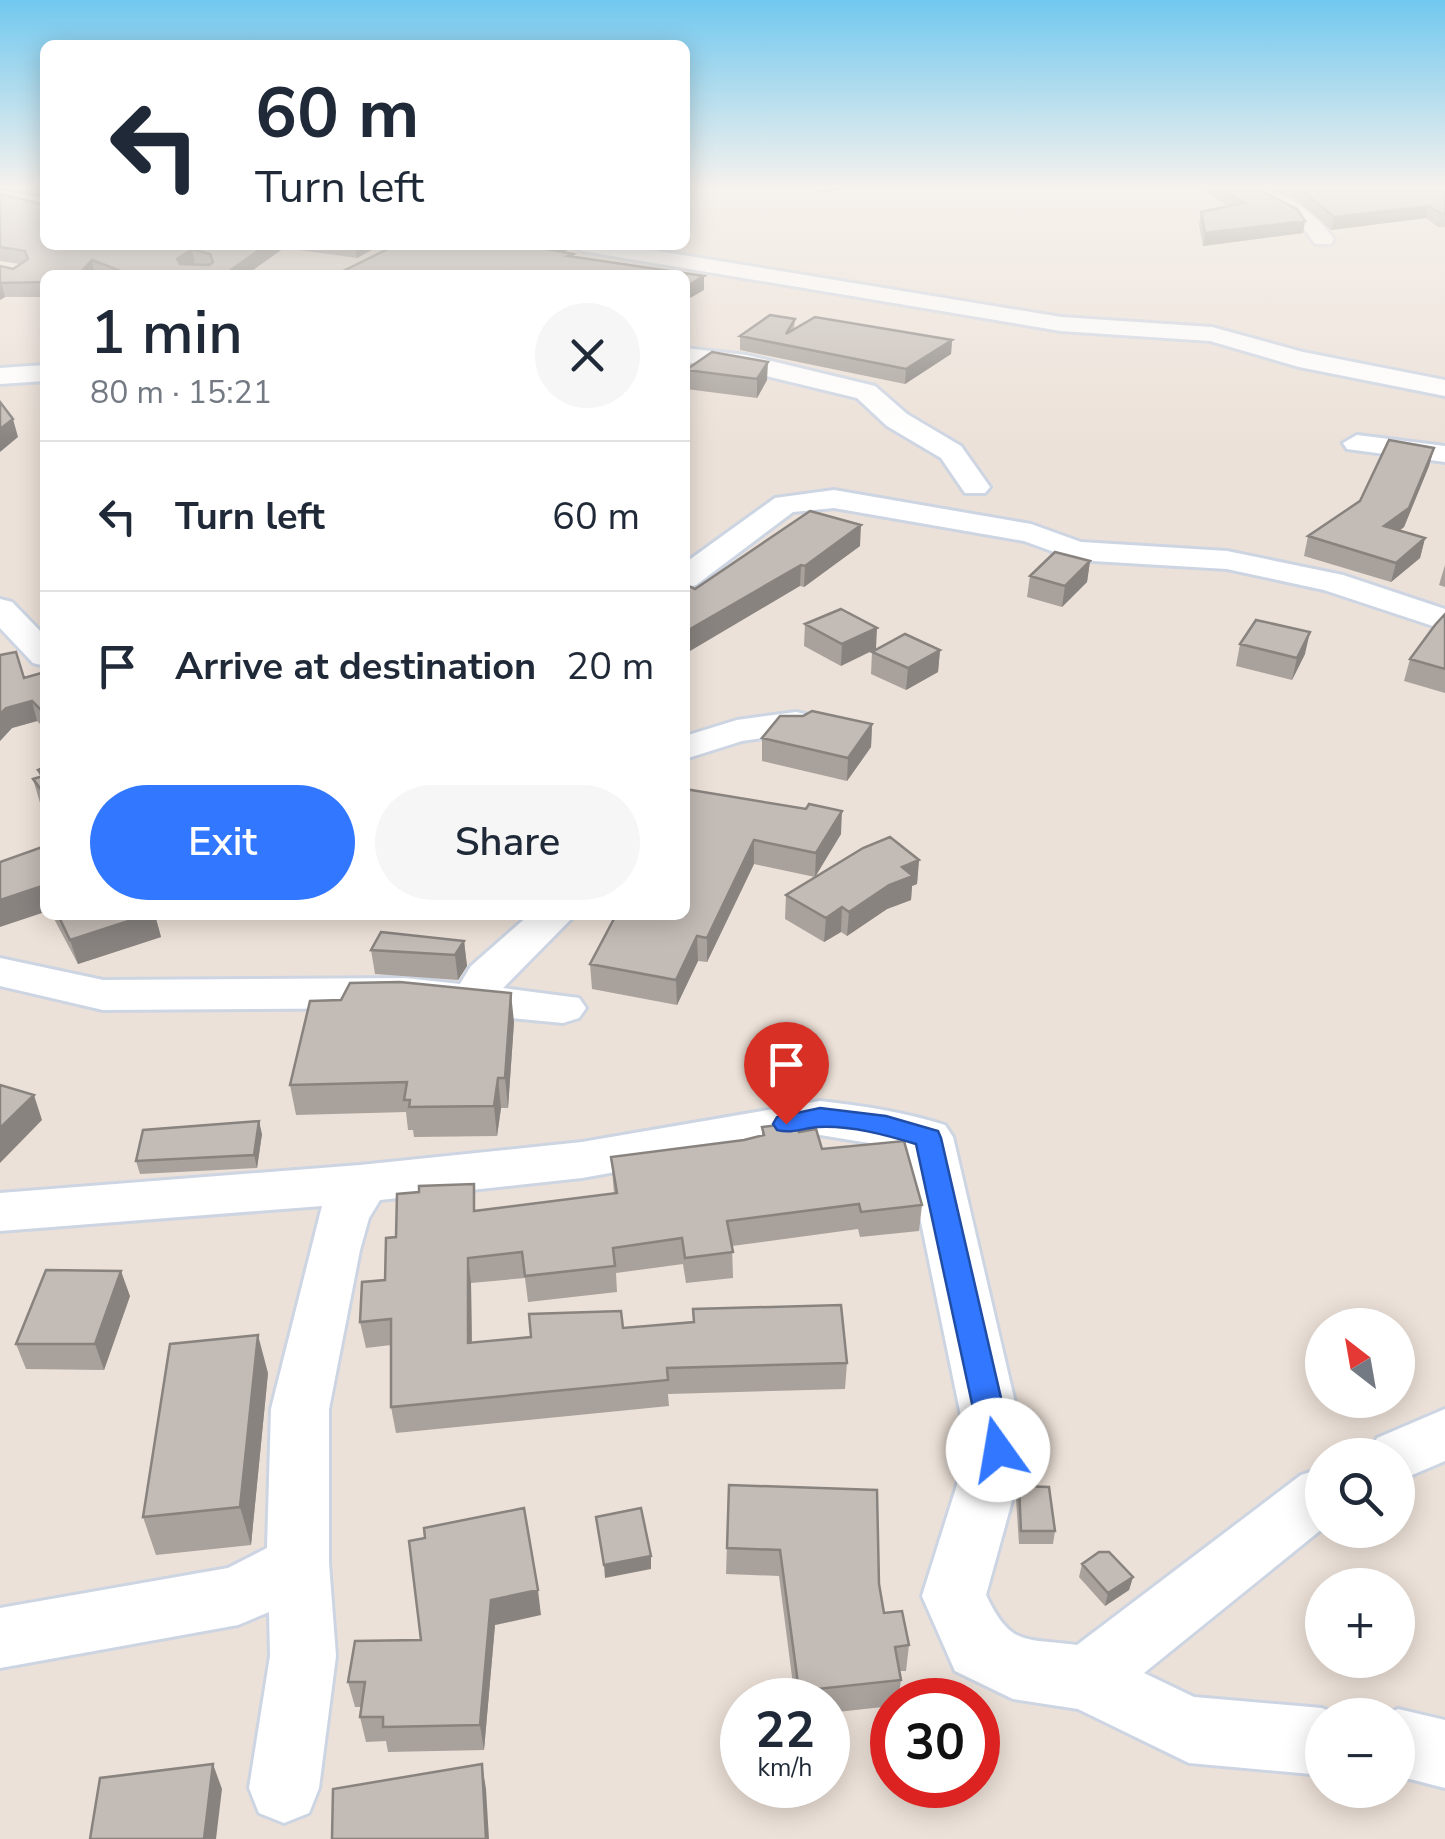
<!DOCTYPE html>
<html lang="en">
<head>
<meta charset="utf-8">
<style>
	body { margin:0; font-family:"Nunito Sans",sans-serif; background:#f6f6f7; color:#1f2937; height:100vh; display:flex; flex-direction:column; font-size:38px; white-space:nowrap }
	* { box-sizing:border-box; margin:0 }
	p { font-size:32px; color:#747a83 }
	.icon { flex:none; width:55px; height:55px; fill:none; stroke:currentColor; stroke-width:2; stroke-linecap:round; stroke-linejoin:round }
	.map { position:relative; flex:1; overflow:hidden }
	.side { position:absolute; left:40px; top:270px; width:650px; height:650px; display:flex; flex-direction:column; background:#fff; border-radius:15px; box-shadow:0 5px 25px #0003 }
	.side>* { flex:none }
	.guide { position:absolute; left:40px; top:40px; width:650px; height:210px; border-radius:15px; box-shadow:0 5px 25px #0003; background:#fff; color:#1f2937; overflow:hidden }
	.needle { width:65px; rotate:329deg }
	.controls { position:absolute; left:1305px; top:1308px; display:grid; gap:20px }
	.controls a { display:grid; place-items:center; width:110px; height:110px; border-radius:50%; background:#fff; box-shadow:0 5px 25px #0003; font-size:50px }
	.speed { position:absolute; left:720px; top:1678px; display:flex; gap:20px; font-size:50px; font-weight:700; text-align:center }
	.speed>* { display:grid; place-content:center; width:130px; height:130px; border-radius:50%; background:#fff; box-shadow:0 5px 25px #0003; line-height:1 }
	.speed small { font-size:25px; font-weight:400 }
	.speed .limit { border:15px solid #d22; background:#fff; color:#111 }
	.pin { position:absolute; display:grid; place-items:center; width:85px; height:85px; color:#fff; margin:-102px -42px; border-radius:50% 50% 50% 0; rotate:-45deg; box-shadow:0 0 10px #0007 }
	.pin .icon { rotate:45deg }
	.me { position:absolute; width:110px; margin:-55px; rotate:347deg; stroke-linejoin:round; filter:drop-shadow(0 0 8px #0008) }
	.turn { display:flex; align-items:center; gap:35px; height:210px; padding:0 50px; font-size:45px }
	.turn .icon { width:130px; height:130px; stroke-width:2.5 }
	.turn b { display:block; font-size:70px; line-height:85px }
	.round { display:grid; place-items:center; flex:none; width:105px; height:105px; border-radius:52px; background:#f6f6f7 }
	.headline { display:flex; align-items:center; justify-content:space-between; height:170px; padding:0 50px }
	h1 { font-size:60px; font-weight:600; line-height:75px }
	.cta { display:flex; gap:20px; margin-top:auto; padding:20px 50px }
	.cta a { flex:1; height:115px; border-radius:60px; background:#3277ff; color:#fff; font-size:40px; font-weight:600; line-height:115px; text-align:center }
	.cta a+a { background:#f6f6f7; color:#1f2937 }
	ul { padding:0; list-style:none }
	li { display:flex; align-items:center; gap:30px; height:150px; padding:0 50px; border-top:2px solid #e0e1e3 }
	li div { flex:1 }
	li b { display:block; font-size:38px }
	li em { font-style:normal }
	.map>svg:first-child { display:block }
	.lines { fill:none; stroke-linecap:round; stroke-linejoin:round }
	.minor-casing { stroke:#cdd5e3; stroke-width:6 }
	.minor { fill:#fff; fill-rule:evenodd }
	.wall { fill:#a8a19c }
	.shaded-wall { fill:#88837f }
	.building { fill:#c3bbb5; stroke:#88837f; stroke-width:2.5; fill-rule:evenodd }
	.route { fill:#3277ff; stroke:#204da6; stroke-width:2.5 }
</style>
</head>
<body>
<div class="map">
<svg width="1445" height="1839" viewBox="0 0 1445 1839">
	<rect width="100%" height="100%" fill="#ece1d8"/>
	<g class="lines">
		<defs>
			<path id="minor" d="M1240,188C1279,186 1311,208 1334,239L1331,244H1315L1297,219Z
				M571,245H622L1061,317L1212,327L1303,352L1445,380V396L1299,367L1210,341L1061,331L582,251Z
				M685,348L746,355L875,386L907,414L961,446L990,487L985,493H965L941,458L887,426L857,398L746,371L685,362Z
				M45,365V381L0,384V368Z
				M1357,435L1445,446V462L1347,449L1343,443Z
				M834,490L1031,524L1081,542L1227,551L1343,575L1445,609V630L1324,590L1227,569L1076,560L1024,541L834,508L793,512L696,585L685,588V563L775,498Z
				M0,599L12,602L45,636V666L33,663L0,628Z
				M796,712L809,715L814,723L809,731L742,741L685,759V736L737,720Z
				M529,915H575L503,988L579,998L586,1008L579,1018L563,1023L405,1008L103,1010L0,986V958L103,980L405,978L460,984L471,966Z
				M820,1101C863,1106 904,1112 945,1125L953,1137L1026,1450L986,1595C1011,1647 1024,1638 1077,1645L1301,1475L1322,1468V1529L1144,1673L1194,1697L1322,1708L1338,1715H1322V1775L1189,1763L1078,1709L1013,1699L955,1671L922,1596L968,1450L906,1149L820,1135L582,1178L380,1200L369,1218L360,1250L329,1409V1563L336,1656L319,1788L309,1813L284,1823L259,1813L249,1788L270,1656L269,1612L238,1625L0,1668V1608L228,1568L267,1548L271,1409L322,1206L0,1231V1193L360,1165L582,1142Z
				M1445,1409V1461L1398,1481V1455H1369L1377,1438Z
				M1398,1709L1445,1720V1788L1398,1776V1715H1384Z"/>
		</defs>
		<!-- minor casing -->
		<use href="#minor" class="minor-casing"/>
		<!-- minor -->
		<use href="#minor" class="minor"/>
	</g>
	<!-- wall -->
	<path class="wall" d="M0,188H45V198L0,190Z
		M1202,188H1256L1305,221L1303,233L1203,246L1199,225L1201,212L1228,207Z
		M1270,188H1445V227H1438L1426,218L1331,230L1295,198Z
		M0,194L45,245H381L357,258L284,248L246,275H45V297H5L0,300V266L13,269L20,264L0,261Z
		M795,319L794,329L952,340L951,354L905,384L740,350V336Z
		M686,370L767,380L757,398L686,389Z
		M1434,448L1429,466L1404,527L1399,531L1425,538L1420,558L1391,582L1304,556L1308,536Z
		M860,546L804,587L800,586L695,589Z
		M1090,561L1087,582L1062,607L1027,597L1030,576Z
		M1445,565V587L1439,585Z
		M1445,614V693L1404,681L1410,659Z
		M805,624L877,628L841,666L804,646Z
		M1240,644L1305,654L1292,680L1236,666Z
		M940,650L938,672L906,690L871,674L872,652Z
		M0,655L24,678L45,672V729L37,721L12,728L0,741Z
		M872,724L871,747L847,781L762,761V738Z
		M43,762H45V809L40,803L33,779L40,777L38,770L45,768Z
		M685,789L841,834L815,877L919,860L917,884L912,886L911,900L887,909L847,936L841,932L824,942L785,919L786,895L815,877L754,864L707,962L698,961L677,1005L592,989L590,964Z
		M52,915H155L161,937L78,964Z
		M464,941L467,966L458,980L375,974L371,950Z
		M514,1022L508,1108H501L497,1136L414,1137L413,1130H408L406,1112L296,1115L290,1085Z
		M762,1127L799,1132L822,1149L922,1205L919,1231L860,1237L858,1229L732,1246L733,1278L686,1283L683,1264L616,1273L617,1292L528,1302L525,1278L471,1283L472,1343L623,1328L847,1363L845,1389L668,1394L669,1406L396,1433L391,1407V1345L366,1348L360,1322L385,1280L396,1237L614,1193L611,1157L744,1140L762,1136Z
		M262,1134L257,1168L140,1174L136,1161Z
		M130,1296L104,1370L26,1369L16,1344Z
		M268,1373L251,1545L156,1555L143,1517Z
		M729,1485L879,1584L884,1613L909,1645L906,1671H899L901,1680L898,1700H892V1706L828,1713V1700H795L779,1576L726,1574Z
		M1019,1486L1055,1531L1053,1544H1019L1016,1499Z
		M1082,1564L1133,1577L1129,1590L1105,1606L1079,1577Z
		M541,1615L495,1625L484,1750L388,1752L386,1741L366,1742L360,1717L361,1707H355L348,1682L421,1640Z"/>
	<!-- shaded-wall -->
	<path class="shaded-wall" d="M823,188H850L823,192Z
		M1429,206L1426,218L1331,230L1334,217Z
		M1305,221L1303,233L1203,246L1205,233Z
		M266,245H283L284,248L246,275H224Z
		M355,245H381L357,258Z
		M548,245H570V249L542,262L541,248Z
		M192,249L195,263L179,273L177,259Z
		M92,260L94,275H78Z
		M704,276V290L685,301V287Z
		M1,282L5,297L0,300V283Z
		M952,340L951,354L905,384L906,369Z
		M768,362L767,380L757,398V379Z
		M13,419L18,437L0,452V429Z
		M1434,448L1429,466L1404,527L1379,546L1384,526Z
		M861,525L860,546L804,587L805,566Z
		M1425,538L1420,558L1391,582L1396,563Z
		M1090,561L1087,582L1062,607L1065,586Z
		M801,565L800,586L685,654V632Z
		M877,628L876,649L841,666L842,644Z
		M1310,632L1305,654L1292,680L1297,658Z
		M940,650L938,672L906,690L908,668Z
		M32,701L37,721L12,728L0,741V714L6,708Z
		M872,724L871,747L847,781L848,758Z
		M842,811L841,834L815,877L816,853Z
		M754,840V864L707,962V938Z
		M919,860L917,884L912,886L911,900L887,909L847,936L849,912L902,867Z
		M42,886L45,894V912L0,927V900Z
		M842,907L841,932L824,942L826,918Z
		M147,915H155L161,937L78,964L70,940Z
		M697,936L698,961L677,1005L676,980Z
		M464,941L467,966L458,980L455,955Z
		M511,993L514,1022L508,1108L505,1078Z
		M498,1078L501,1108L497,1136L494,1106Z
		M34,1095L42,1120L0,1163V1128Z
		M259,1121L262,1134L257,1168L254,1155Z
		M468,1258L471,1283L472,1369L468,1343Z
		M121,1271L130,1296L104,1370L95,1344Z
		M258,1335L268,1373L251,1545L240,1507Z
		M651,1556V1569L605,1578L604,1565Z
		M1133,1577L1129,1590L1105,1606L1108,1593Z
		M538,1590L541,1615L495,1625L484,1750L480,1725L491,1600Z
		M213,1764L222,1789L216,1839H204Z
		M482,1764L486,1789L489,1839H486Z"/>
	<!-- building -->
	<path class="building" d="M1221,188H1256L1297,209L1305,221L1205,233L1201,212L1243,203Z
		M1299,188H1445V214H1442L1429,206L1334,217Z
		M0,194L41,204L45,201V245H266L224,275H131L92,260L78,275H45V282L0,283V266L13,269L28,259L25,251L0,247ZM192,249L210,254L213,262L209,265L180,264L177,259Z
		M396,245H548L541,248L573,254L568,256L704,276L685,287V275H335Z
		M770,315L795,319L786,334L815,317L952,340L906,369L740,336Z
		M712,352L768,362L757,379L686,370Z
		M0,402L13,419L0,429Z
		M1389,440L1434,448L1409,508L1384,526L1425,538L1396,563L1308,536L1360,501Z
		M810,511L861,525L805,566L801,565L685,632V584L695,589Z
		M1055,552L1090,561L1065,586L1030,576Z
		M841,609L877,628L842,644L805,624Z
		M1445,614V669L1410,659L1435,625Z
		M1256,620L1310,632L1297,658L1240,644Z
		M905,634L940,650L908,668L872,652Z
		M16,652L24,678L45,672V714L32,701L6,708L0,714V655Z
		M812,711L872,724L848,758L762,738L780,716H803Z
		M45,767V795L33,779L43,776L38,770Z
		M685,789L806,809L809,804L842,811L816,853L754,840L707,938L697,936L676,980L590,964L616,915H685Z
		M890,837L919,860L902,867L913,876L889,885L849,912L842,907L826,918L786,895L863,848Z
		M45,846V891L42,886L0,900V862Z
		M58,915H147L70,940Z
		M381,932L464,941L455,955L371,950Z
		M400,982L511,993L505,1078H498L494,1106L409,1107L410,1100H404L407,1082L290,1085L310,1001L341,1000L350,983Z
		M0,1085L34,1095L0,1128Z
		M259,1121L254,1155L136,1161L143,1130Z
		M796,1123L799,1132L816,1129L822,1149L904,1141L922,1205L861,1212L859,1204L727,1221L733,1252L685,1258L682,1238L613,1248L615,1266L525,1276L522,1252L468,1258V1343L531,1337L529,1314L621,1311L623,1328L694,1322L693,1309L841,1305L847,1363L667,1368L668,1380L391,1407V1319L360,1322L362,1282L385,1280L386,1238L396,1237L397,1194L419,1192V1186L474,1184V1211L617,1193L611,1157L744,1140L764,1135L762,1127Z
		M46,1270L121,1271L95,1344H16Z
		M258,1335L240,1507L143,1517L170,1344Z
		M729,1485L877,1490L879,1584L884,1613L902,1611L909,1645L895,1647L901,1680L799,1691L780,1550L727,1548Z
		M1019,1486L1049,1487L1055,1531H1021Z
		M524,1508L538,1590L491,1600L480,1725L383,1727V1717H360L365,1682H348L355,1641L421,1640L409,1541L425,1538L424,1528Z
		M641,1508L651,1556L604,1565L596,1517Z
		M1099,1552H1109L1133,1577L1108,1593L1082,1564Z
		M213,1764L204,1839H90L100,1778Z
		M482,1764L486,1839H332L333,1789Z"/>
	<!-- sky -->
	<linearGradient id="sky" x2="0" y2="1"><stop stop-color="#71c8ef"/><stop offset="0.42" stop-color="#f6f2ed"/><stop offset="1" stop-color="#f6f2ed" stop-opacity="0"/></linearGradient>
	<rect width="1445" height="445" fill="url(#sky)"/>
	<!-- route -->
	<path class="route" d="M820,1108L886,1116L938,1131L941,1138L1013,1450L1009,1460L998,1464L986,1460L982,1450L916,1144C886,1135 850,1125 818,1127C804,1128 792,1134 777,1130L773,1124L777,1117Z"/>
</svg>
<div class="controls">
<a><svg class="needle" viewBox="-14 -14 28 28"><path d="M0-13l5 13h-10z" fill="#e53935"/><path d="M0 13l5-13h-10z" fill="#747a83"/></svg></a>
<a><svg class="icon" aria-label="search" viewBox="0 0 24 24"><circle cx="10" cy="10" r="6"/><path d="M15 15l6 6"/></svg></a>
<a>+</a>
<a>−</a>
</div>
<div class="speed"><div>22<small>km/h</small></div><div class="limit">30</div></div>
<div class="pin" style="left:786px;top:1124px;background:#d93025"><svg class="icon" aria-label="arrive" viewBox="0 0 24 24"><path d="M6 21V4h12l-3 4 3 4H6"/></svg></div>
<svg class="me" style="left:998px;top:1450px" viewBox="-20 -20 40 40"><circle r="19" fill="#fff"/><path d="M0-13L10 11 0 6-10 11z" fill="#3277ff"/></svg>
<div class="guide">
<div class="turn"><svg class="icon" aria-label="left" viewBox="0 0 24 24"><path d="M17 20v-9H6M10 6l-5 5 5 5"/></svg><div><b>60 m</b>Turn left</div></div>
</div>
<section class="side">
<div class="headline"><div><h1>1 min</h1><p>80 m · 15:21</p></div><a class="round"><svg class="icon" aria-label="close" viewBox="0 0 24 24"><path d="M6 6l12 12M18 6L6 18"/></svg></a></div>
<ul>
<li><svg class="icon" aria-label="left" viewBox="0 0 24 24"><path d="M17 20v-9H6M10 6l-5 5 5 5"/></svg><div><b>Turn left</b></div><em>60 m</em></li>
<li><svg class="icon" aria-label="arrive" viewBox="0 0 24 24"><path d="M6 21V4h12l-3 4 3 4H6"/></svg><div><b>Arrive at destination</b></div><em>20 m</em></li>
</ul>
<div class="cta"><a>Exit</a><a>Share</a></div>
</section>
</div>
</body>
</html>
